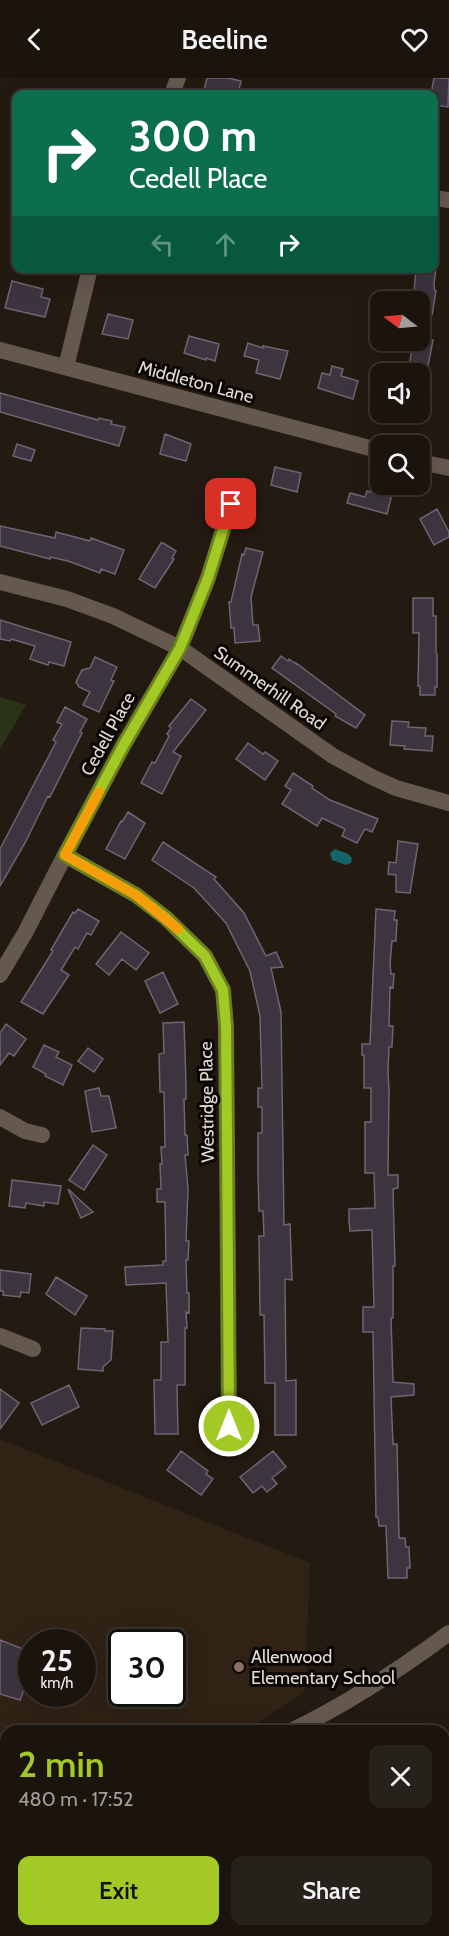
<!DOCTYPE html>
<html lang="en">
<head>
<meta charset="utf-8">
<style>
	body { margin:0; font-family:Cabin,sans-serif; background:#27211b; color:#f1f3f6; height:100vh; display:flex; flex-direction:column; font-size:22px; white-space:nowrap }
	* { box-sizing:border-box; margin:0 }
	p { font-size:20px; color:#9f9e9d }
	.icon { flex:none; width:33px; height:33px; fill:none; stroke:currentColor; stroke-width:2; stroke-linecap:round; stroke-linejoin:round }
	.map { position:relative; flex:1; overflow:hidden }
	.panel { position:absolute; left:0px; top:1647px; width:450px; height:212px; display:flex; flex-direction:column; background:#1a140d; border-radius:18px 18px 0 0; box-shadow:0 6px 24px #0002,0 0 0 2px #38332e }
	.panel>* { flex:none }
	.guide { position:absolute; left:12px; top:12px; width:426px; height:183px; border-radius:12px; box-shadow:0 6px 24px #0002,0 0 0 2px #38332e; background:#0b6e4f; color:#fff; overflow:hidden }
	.needle { width:39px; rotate:286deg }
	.buttons { position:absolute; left:370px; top:213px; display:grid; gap:12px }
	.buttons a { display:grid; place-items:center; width:60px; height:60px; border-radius:12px; background:#1a140d; box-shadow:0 6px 24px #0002,0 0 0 2px #38332e; font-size:30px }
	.speed { position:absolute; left:18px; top:1551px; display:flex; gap:12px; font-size:30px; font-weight:700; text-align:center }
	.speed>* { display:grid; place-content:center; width:78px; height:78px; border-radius:50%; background:#1a140d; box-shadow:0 6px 24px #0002,0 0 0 2px #38332e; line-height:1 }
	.speed small { font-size:15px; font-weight:400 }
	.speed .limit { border:3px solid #111; border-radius:9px; background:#fff; color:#111 }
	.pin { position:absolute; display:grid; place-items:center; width:51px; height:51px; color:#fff; margin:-26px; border-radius:12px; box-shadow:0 3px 9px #0006 }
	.me { position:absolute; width:66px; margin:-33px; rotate:0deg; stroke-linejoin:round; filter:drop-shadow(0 0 4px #0008) }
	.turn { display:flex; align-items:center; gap:21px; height:126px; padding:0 18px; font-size:27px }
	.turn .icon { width:78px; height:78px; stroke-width:2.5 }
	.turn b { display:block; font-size:42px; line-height:51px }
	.lanes { display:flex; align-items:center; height:57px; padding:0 18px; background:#0003; justify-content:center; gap:30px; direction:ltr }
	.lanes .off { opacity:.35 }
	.round { display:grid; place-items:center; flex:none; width:63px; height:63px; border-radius:12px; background:#27211b }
	.headline { display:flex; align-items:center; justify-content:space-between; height:102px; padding:0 18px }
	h1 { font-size:36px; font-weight:600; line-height:45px; color:#a3c927 }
	.cta { display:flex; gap:12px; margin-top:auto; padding:12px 18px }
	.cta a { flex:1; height:69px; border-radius:12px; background:#a3c927; color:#111; font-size:24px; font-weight:600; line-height:69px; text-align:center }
	.cta a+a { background:#27211b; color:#f1f3f6 }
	header { display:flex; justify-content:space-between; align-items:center; height:78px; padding:0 18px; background:#1a140d; font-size:27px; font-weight:600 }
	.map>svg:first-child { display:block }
	.built { fill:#302215; fill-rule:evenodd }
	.green { fill:#2b3316 }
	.water { fill:#136569 }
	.building { fill:#3c3540; stroke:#6d6672; stroke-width:1.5 }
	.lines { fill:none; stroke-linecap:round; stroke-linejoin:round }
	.minor { stroke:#64584f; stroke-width:16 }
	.secondary { stroke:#64584f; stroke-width:16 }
	.route-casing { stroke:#6a8319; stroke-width:15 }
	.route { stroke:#a3c927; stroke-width:10 }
	.slow { stroke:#f59e0b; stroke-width:10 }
	.education-dot { fill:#8d6e63; stroke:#090604; stroke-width:2 }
	.labels { text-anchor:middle; stroke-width:6; stroke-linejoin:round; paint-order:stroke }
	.street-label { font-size:18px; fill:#e2dbd5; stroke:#090604 }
	.poi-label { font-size:18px; fill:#e2dbd5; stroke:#090604; text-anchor:start }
</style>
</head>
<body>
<header><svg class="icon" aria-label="back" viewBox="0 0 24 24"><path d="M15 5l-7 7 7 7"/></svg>Beeline<svg class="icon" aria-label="heart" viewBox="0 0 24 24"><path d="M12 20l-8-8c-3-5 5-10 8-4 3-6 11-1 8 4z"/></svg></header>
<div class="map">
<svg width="449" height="1858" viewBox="0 0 449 1858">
	<rect width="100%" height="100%" fill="#231a11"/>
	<!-- built -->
	<path class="built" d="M0,1361L310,1485L305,1614L244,1653H6V1766L0,1768ZM32,1564H82V1616H32ZM122,1564H172V1616H122Z"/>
	<!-- green -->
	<path class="green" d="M0,619L26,627L0,671Z"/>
	<!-- water -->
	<path class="water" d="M335,771L348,776L352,780L351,785L346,787L332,782L330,775Z"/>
	<!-- building -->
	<path class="building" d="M207,0H228L241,3L238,16H203Z
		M434,0H449L448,29L434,27V16H431Z
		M416,190H436L434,206L435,213H436L432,237L420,236V224H416L418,213H414Z
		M12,203L43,211L41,219L50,221L45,239L5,230Z
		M108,236L133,242L128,261L102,256Z
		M189,258L219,266L215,283L206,280V282L184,275Z
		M420,260L433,262L427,293L415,290L416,288L409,287L414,262H420Z
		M248,265L263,270V268L288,273L280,301L256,295L259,282L244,278Z
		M332,288L343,291L341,298L358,303L353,321L318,310L322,295L330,297Z
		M0,315L98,342L99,340L112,343L111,346L125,349L119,368L0,334Z
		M165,356L191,366L186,383L160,376Z
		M17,366L35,372L31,383L13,378Z
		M275,389L301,395L297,414L271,407Z
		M367,413L379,416L380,413L392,416L387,436L347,425L350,415L365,419Z
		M437,431L449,454V459L434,467L420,441Z
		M0,448L55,460L56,454L90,463L91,460L124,472L115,496L101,491L100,495L68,483L50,479V481L0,468Z
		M161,465H163L176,473L172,480L174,481L155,510L139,501Z
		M246,470L263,474L251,519L253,547H258L260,563L235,565L234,550H231L229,524H231L242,476L244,477Z
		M413,520H433V538H436V575L437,576V609H435V617H420V608H418L419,555H413Z
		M0,542L71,564L64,588L49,584L48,587L30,581L35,568L11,561L10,563L0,561Z
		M281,578L288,583L289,581L296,586V585L365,637L356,650L335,638L336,636L272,590Z
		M95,579L117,589L111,602L114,603L99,634L83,627L90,614L79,609L76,604L82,592L90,590Z
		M191,621L206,632L173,674L181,678L162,716L141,705L152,684L155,685L169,658L167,656L171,650L169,648Z
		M65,629L87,641L80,654L82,655L50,719L48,718L25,765L0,808V771L56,664L53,662L62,646L57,644Z
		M392,643L409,644L408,649L426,650L425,658H433L432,673L404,671L405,668L390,667Z
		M248,665L263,676L265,674L278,683L265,702L236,681Z
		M293,695L313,708L312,710L330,722L378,741L372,754L365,751L357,765L342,758L345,751L322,740L317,748L282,726L291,712L285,708Z
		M128,734L145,745L125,781L106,771L121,743L122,744Z
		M398,763L418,766L410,815L396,814V797L388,796L389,784L396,785Z
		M163,764L216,799L214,801L244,835L266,878L276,874L283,889L271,890L281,934L284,1147L290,1146L292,1202L285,1201L286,1303L296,1302V1357H275V1305H265L264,1237H260L259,1158H264L263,1133H259L258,1096V1055H262V1029H258V1010H262L260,938L250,893L226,845L194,810L152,782Z
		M78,831L99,843L91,857L87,855L78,871L75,869L61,892L69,897L43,936L21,924L53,873L51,872L73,834L75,835Z
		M376,831L395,833L394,842H397L396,863H392L390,886L391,896H394L393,910L390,909L389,948H393L392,969H389L388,993L389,1013L388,1097H398V1110L393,1111L395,1188H393V1240H391L393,1304L414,1306V1317L391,1319L393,1366H397L399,1460H405L406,1469H409L410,1490H407V1500H388L386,1448H379L378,1439H376L373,1254H363V1229H374L372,1152L350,1153L349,1144V1131L375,1130L374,1095H365V1044H371V1010H364V977H362V966H370Z
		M121,854L149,875L136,892L122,881L109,897L96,886Z
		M163,894L178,926L160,935L145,903Z
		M184,944L186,1006V1021H184L185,1057H187L188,1077H185L188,1111L186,1163H189L188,1182H186L187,1215H189V1235L186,1234L187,1250H185V1307H177L178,1356H155L154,1302H161V1264H168L166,1205L126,1207L125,1189L163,1187V1183H166L165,1124H157V1111H161L160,1086H162L161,1069H165L164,1014H160L159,976L164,975L163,945Z
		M6,946L26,961L14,978L9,975L0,987V955Z
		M44,967L59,974L56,979L72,987L63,1007L45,998L46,996L33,989Z
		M88,970L103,981L94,994L78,983Z
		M99,1010L101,1018H109L116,1050L92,1054L85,1013Z
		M93,1067L107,1077L84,1112L69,1102Z
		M12,1102L61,1108L58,1126L44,1124V1128L26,1125L25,1130L9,1128Z
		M68,1111L93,1134L81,1140Z
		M0,1192L31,1196L29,1215L21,1214L20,1219L3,1217V1213H0Z
		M56,1199L87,1218L75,1237L46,1216Z
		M81,1250L105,1251V1253H113L111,1282L103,1289V1293L78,1291Z
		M69,1307L79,1329L42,1347L31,1325Z
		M0,1311L19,1325L0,1351Z
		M181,1373L208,1393L206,1396L213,1401L201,1417L167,1392Z
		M273,1373L286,1389L272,1400L277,1406L267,1414L262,1408L253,1415L240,1399Z
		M0,1562L28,1573L27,1574L32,1576V1590L20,1622L0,1616Z"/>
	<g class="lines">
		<!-- minor -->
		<path class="minor" d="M172,16L178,0
			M434,120L449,122
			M0,272L381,373
			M66,289L90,190
			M420,384L449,390
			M0,504L67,521L113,538L180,570L333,678L372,699L396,710L449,725
			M65,777L136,817L166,840L205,878L223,912L226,948L227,1058L229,1348
			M0,897L25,855L65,777L123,668L180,570L208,500L231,426
			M0,1039L25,1053L42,1057
			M0,1258L33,1271
			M203,1852L204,1858"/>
		<!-- secondary -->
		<path class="secondary" d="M291,1653C347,1626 399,1592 449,1555
			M0,1790L6,1787"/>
	</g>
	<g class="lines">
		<defs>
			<path id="route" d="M229,1348L227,1058L226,948L223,912L205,878L166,840L136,817L65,777L123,668L180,570L208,500L231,426"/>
		</defs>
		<!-- route casing -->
		<use href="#route" class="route-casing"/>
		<!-- route -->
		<use href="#route" class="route"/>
		<!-- slow -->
		<path class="slow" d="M99,714L65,777L136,817L178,851"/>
	</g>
	<!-- markers -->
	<circle class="education-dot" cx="239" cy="1589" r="6"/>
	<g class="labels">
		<!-- street labels -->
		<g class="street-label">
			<text transform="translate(196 304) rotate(15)" y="6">Middleton Lane</text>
			<text transform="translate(270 610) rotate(35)" y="6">Summerhill Road</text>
			<text transform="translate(108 656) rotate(-61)" y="6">Cedell Place</text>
			<text transform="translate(207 1024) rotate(-91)" y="6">Westridge Place</text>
		</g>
		<!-- poi labels -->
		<g class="poi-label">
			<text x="251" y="1585">Allenwood<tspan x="251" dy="21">Elementary School</tspan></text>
		</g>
	</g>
</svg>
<div class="buttons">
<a><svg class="needle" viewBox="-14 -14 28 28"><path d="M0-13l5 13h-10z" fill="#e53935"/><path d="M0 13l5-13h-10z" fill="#9f9e9d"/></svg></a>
<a><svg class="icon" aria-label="sound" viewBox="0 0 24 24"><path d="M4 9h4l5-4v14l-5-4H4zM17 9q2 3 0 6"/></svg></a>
<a><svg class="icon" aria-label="search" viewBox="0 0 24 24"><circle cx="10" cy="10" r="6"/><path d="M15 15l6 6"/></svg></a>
</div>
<div class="speed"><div>25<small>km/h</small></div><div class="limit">30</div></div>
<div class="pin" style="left:231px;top:426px;background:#d93025"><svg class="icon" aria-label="arrive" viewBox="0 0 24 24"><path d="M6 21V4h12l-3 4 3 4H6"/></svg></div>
<svg class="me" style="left:229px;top:1348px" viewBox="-20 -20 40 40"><circle r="17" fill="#a3c927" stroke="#fff" stroke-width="3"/><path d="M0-11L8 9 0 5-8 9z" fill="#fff"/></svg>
<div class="guide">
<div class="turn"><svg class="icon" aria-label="right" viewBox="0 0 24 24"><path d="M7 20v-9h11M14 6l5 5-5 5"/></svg><div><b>300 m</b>Cedell Place</div></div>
<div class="lanes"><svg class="icon off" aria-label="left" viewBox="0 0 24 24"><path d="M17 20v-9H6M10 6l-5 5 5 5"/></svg><svg class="icon off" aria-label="ahead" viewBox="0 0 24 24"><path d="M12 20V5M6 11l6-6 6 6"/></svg><svg class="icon" aria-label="right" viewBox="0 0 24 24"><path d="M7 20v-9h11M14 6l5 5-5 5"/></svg></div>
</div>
<section class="panel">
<div class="headline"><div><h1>2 min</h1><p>480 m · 17:52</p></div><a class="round"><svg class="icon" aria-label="close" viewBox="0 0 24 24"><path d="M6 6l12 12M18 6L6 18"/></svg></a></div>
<div class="cta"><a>Exit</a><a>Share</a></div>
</section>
</div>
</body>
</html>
